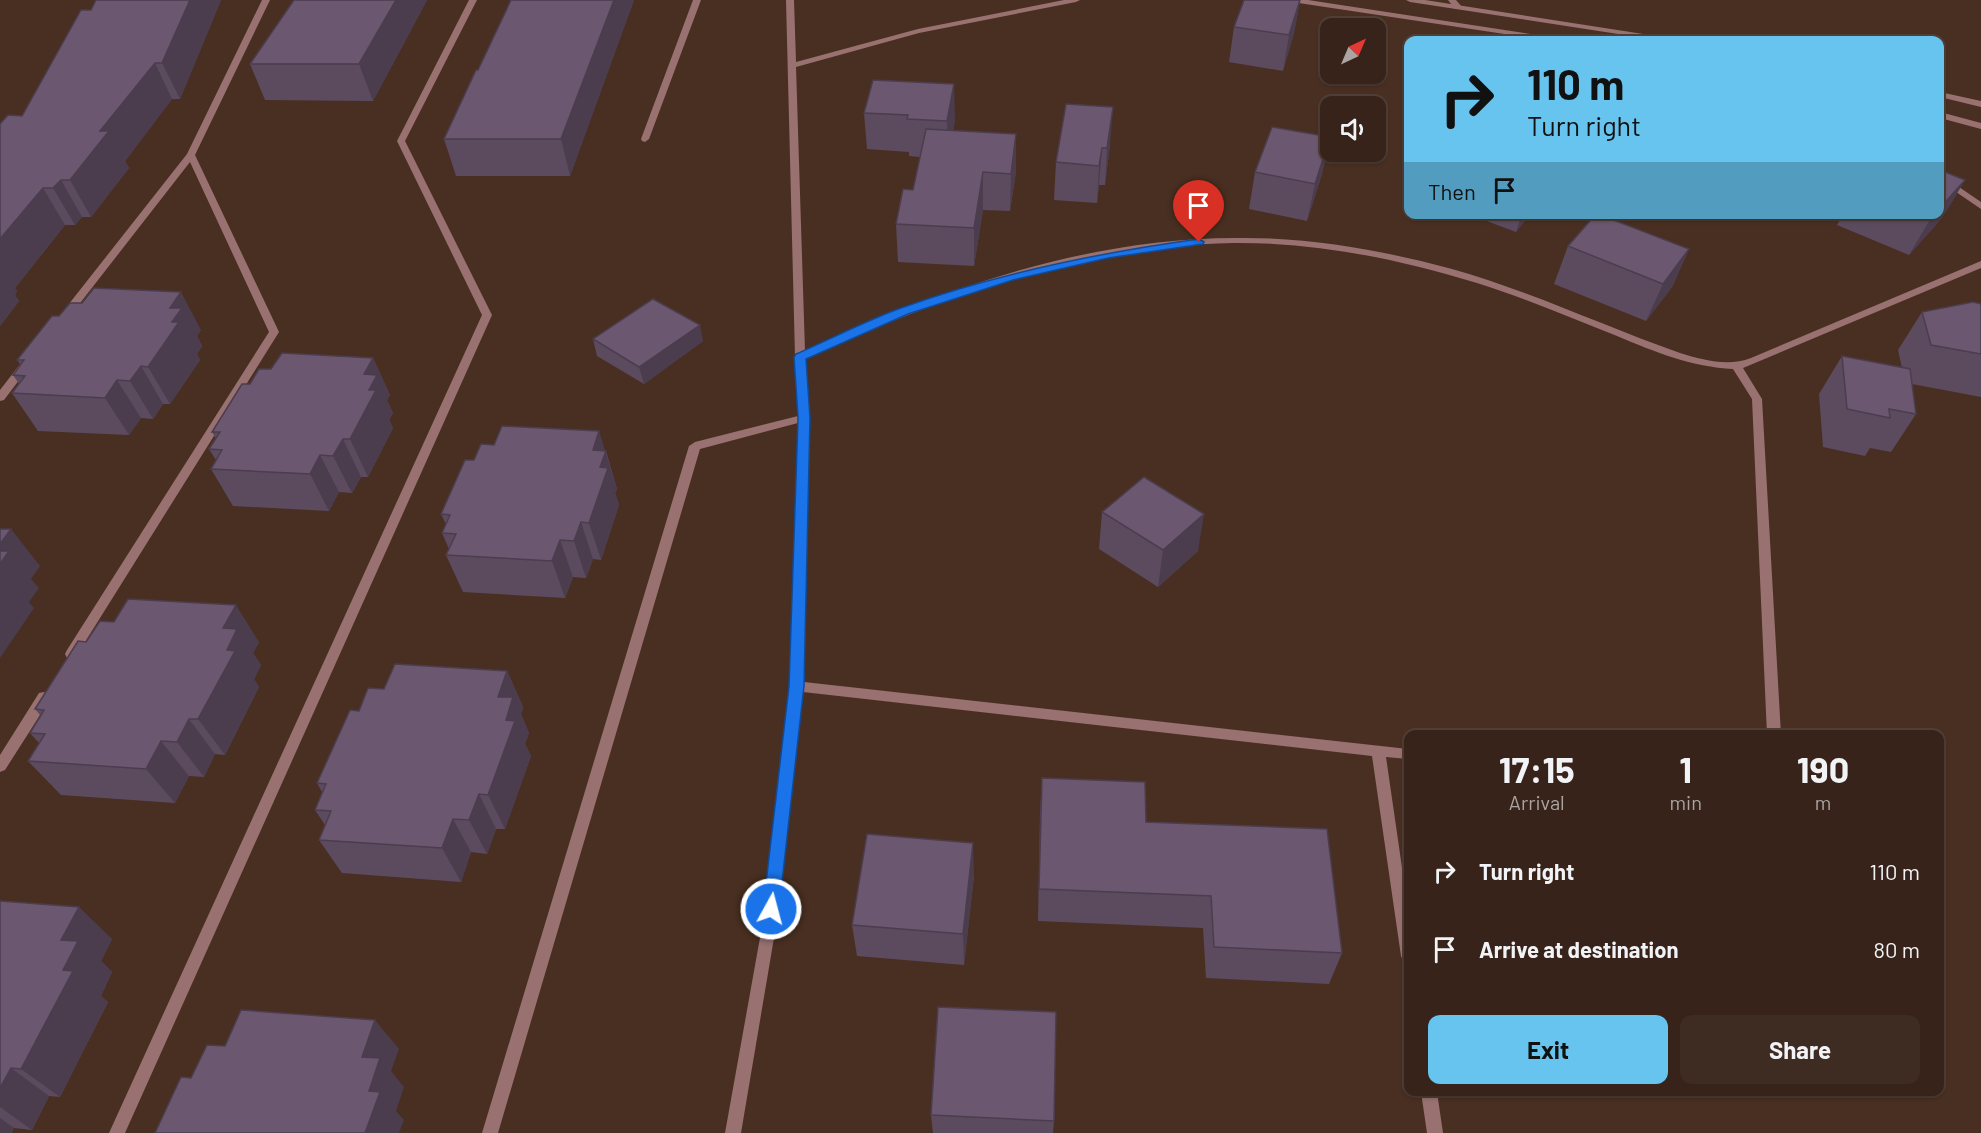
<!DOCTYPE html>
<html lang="en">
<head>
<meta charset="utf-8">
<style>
	body { margin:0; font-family:Barlow,sans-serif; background:#3e2b22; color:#f1f3f6; height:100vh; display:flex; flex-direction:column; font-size:22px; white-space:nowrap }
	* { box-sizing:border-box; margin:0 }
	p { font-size:20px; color:#aaa4a2 }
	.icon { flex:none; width:33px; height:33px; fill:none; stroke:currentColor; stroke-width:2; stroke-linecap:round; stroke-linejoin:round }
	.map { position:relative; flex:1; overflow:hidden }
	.sheet { position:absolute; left:1404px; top:730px; width:540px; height:366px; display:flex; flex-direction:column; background:#372319; border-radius:12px; box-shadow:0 2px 4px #0004,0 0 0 2px #514038 }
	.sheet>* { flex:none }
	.banner { position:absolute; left:1404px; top:36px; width:540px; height:183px; border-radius:12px; box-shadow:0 2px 4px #0004,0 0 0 2px #514038; background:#66c4ef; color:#111; overflow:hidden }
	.needle { width:39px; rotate:44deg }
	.fabs { position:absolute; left:1320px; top:18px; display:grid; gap:12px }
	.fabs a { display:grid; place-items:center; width:66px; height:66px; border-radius:12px; background:#372319; box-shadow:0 2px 4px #0004,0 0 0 2px #514038; font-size:30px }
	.pin { position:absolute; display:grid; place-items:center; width:51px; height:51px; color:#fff; margin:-62px -26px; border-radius:50% 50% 50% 0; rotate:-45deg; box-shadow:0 0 6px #0007 }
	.pin .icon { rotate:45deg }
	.me { position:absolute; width:66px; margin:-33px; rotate:7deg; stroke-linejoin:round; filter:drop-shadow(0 0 4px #0008) }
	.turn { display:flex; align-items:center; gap:21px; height:126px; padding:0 24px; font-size:27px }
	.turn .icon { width:78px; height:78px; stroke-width:2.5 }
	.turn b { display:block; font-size:42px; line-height:51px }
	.then { display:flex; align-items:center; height:57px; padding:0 24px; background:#0003; gap:12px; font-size:22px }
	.eta { display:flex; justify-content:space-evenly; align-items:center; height:102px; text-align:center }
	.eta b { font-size:36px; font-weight:700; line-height:42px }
	.action { display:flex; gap:12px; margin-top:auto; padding:12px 24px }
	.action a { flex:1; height:69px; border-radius:12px; background:#66c4ef; color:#111; font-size:24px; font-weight:700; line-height:69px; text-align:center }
	.action a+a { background:#3e2b22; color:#f1f3f6 }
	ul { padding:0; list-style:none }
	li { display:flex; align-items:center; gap:18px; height:78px; padding:0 24px }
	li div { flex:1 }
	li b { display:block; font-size:22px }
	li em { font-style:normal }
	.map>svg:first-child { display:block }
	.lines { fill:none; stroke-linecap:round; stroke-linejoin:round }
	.minor { fill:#997171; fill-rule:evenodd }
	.tertiary { fill:#997171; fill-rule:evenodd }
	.wall { fill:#5c4b5f }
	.shaded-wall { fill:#4b3d4e }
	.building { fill:#6b576f; stroke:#4b3d4e; stroke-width:1.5 }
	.route { fill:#1a73e8; stroke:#114b97; stroke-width:1.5 }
</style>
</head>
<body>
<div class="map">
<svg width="1981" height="1133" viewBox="0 0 1981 1133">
	<rect width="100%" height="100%" fill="#492f21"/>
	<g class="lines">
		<!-- minor -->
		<path class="minor" d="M262,0H270L195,155L279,332L75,658H67L65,654L67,650L269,332L190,162L70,316L66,317L61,314L187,154Z
			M469,0H477L405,141L492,315L125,1133H109L482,315L397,141Z
			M693,0H701L649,139L645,142L642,141L641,139Z
			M786,0H794L796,62L918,29L1064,0H1080L1076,2L919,33L796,67L805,351C939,290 1086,238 1236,238C1309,237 1382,250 1452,269C1530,291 1603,326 1680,353C1703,360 1728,367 1751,358L1981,261V268L1743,368L1762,399L1781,735H1767L1752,399L1733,369C1692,367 1655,352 1617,336C1571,318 1525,298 1477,283C1398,259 1316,242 1233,243C1083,246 940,297 805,359L809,418L804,682L1408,749V759L1386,757L1408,909V963L1403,961L1401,956L1372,756L803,692L775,932L741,1133H725L761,932L791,686L798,423L700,449L498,1133H482L689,446L695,442L798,416L795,357Z
			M1448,0H1456L1462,7L1455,9Z
			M1940,174L1981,202V209L1940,181Z
			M25,362L29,363L30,365L29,367L4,400L0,401V390L21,363Z
			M44,692L49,693L50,697L49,701L5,770L0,772V755L39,693Z
			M1421,1092H1437L1443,1133H1427Z"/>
		<!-- tertiary -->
		<path class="tertiary" d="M1288,0H1308L1557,38L1561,40H1544L1292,2Z
			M1406,0H1425L1669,38L1673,40H1657L1410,2Z
			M1940,92L1981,101V107L1940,97Z
			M1940,112L1981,123V129L1940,118Z"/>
	</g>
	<!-- wall -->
	<path class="wall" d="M96,0H221L180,99H172L125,161L129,168L91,217H82L75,225H65L15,288L17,291L15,295L19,301L0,326V124L22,116L91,10Z
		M427,0L373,101L265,100L250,64Z
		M634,0L570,176H456L444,139L478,70Z
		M1300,0L1294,33L1283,71L1229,62L1234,27Z
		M873,80L955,120L953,131L1016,171L1010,211L983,210L974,266L898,262L896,224L913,190L920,157L909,156V152L867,149L864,113Z
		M1330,137L1322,174L1307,221L1249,209L1255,172Z
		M1110,144L1105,185H1099L1097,203L1054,200L1056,162Z
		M1965,180L1942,218L1909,255L1837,225L1843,214H1940Z
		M1468,214H1530L1516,232Z
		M1568,246L1689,249L1672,287L1646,321L1554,284Z
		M1981,304V397L1912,384L1916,414L1891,452L1870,448L1865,456L1823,447L1819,394L1842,356L1902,368L1898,350L1922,312Z
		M201,330L197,336L202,346L197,354L200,360L170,404H163L153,419L141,418L129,435L38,431L12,393L19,384L13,375L21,365L17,360Z
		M593,339L703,341L644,384L597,356Z
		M373,358L390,395L387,400L393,413L389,420L393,428L368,477H361L352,493L339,492L329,511L233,506L211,469L216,460L209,449L216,439L212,432L250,384L271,369Z
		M605,451H606L617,489L615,493L619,505L601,560L593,559L586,578L573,577L565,598L463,592L446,555L449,549L442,533L446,524L441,514Z
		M1102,512L1198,551L1158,587L1099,549Z
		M86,642H259L253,653L261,665L254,679L259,687L225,755L215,754L204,777L189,776L175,803L61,795L28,761L39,743L30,733L40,715L35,709Z
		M507,671L523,707L521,714L529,733L525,744L531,756L505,829H496L487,854L471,852L461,882L342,873L319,840L325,825L315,810L322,792L317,783L359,711L384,689Z
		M1042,778L1146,822L1342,953L1329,984L1206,978L1203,928L1038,921L1040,813Z
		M974,876L964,965L857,956L852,925Z
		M0,901L112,939L101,961L112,972L101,996L108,1002L60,1097L49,1096L32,1130L14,1128L0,1133Z
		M931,1115L1054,1121L1053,1133H933Z"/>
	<!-- shaded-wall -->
	<path class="shaded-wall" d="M190,0H221L180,99L162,63Z
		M396,0H427L373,101L359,64Z
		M614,0H634L570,176L561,139Z
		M1300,0L1294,33L1283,71L1289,35Z
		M155,63L172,99L125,161L129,168L91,217L70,180L100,131Z
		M954,84L955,120L948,158L947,121Z
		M1113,107L1110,144L1105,185L1107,148Z
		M1016,134V171L1010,211L1011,174Z
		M1330,137L1322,174L1307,221L1315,184Z
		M1102,148L1099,185L1097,203L1099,166Z
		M983,172V210L974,266V228Z
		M61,180L82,217L75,225L53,188Z
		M1965,180L1942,218L1909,255L1931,218L1934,214H1940V208Z
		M43,188L65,225L15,288L17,291L15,295L19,301L0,326V239Z
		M1522,214H1530L1516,232Z
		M1689,249L1672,287L1646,321L1663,284Z
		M181,292L201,330L197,336L202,346L197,354L200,360L170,404L148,367L172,322L170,308Z
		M700,325L703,341L644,384L639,367Z
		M373,358L390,395L387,400L393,413L389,420L393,428L368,477L350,439L369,390L364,374Z
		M141,366L163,404L153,419L130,381Z
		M117,380L141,418L129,435L105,398Z
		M599,431L617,489L615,493L619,505L601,560L589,523L593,450Z
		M343,439L361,477L352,493L333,456Z
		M320,455L339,492L329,511L310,474Z
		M1204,514L1198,551L1158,587L1163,550Z
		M581,522L593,559L586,578L574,541Z
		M11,529L40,566L31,579L39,588L29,602L34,608L0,658V544Z
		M560,540L573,577L565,598L552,561Z
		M236,605L259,642L253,653L261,665L254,679L259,687L225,755L198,719L227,650L223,628Z
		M507,671L523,707L521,714L529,733L525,744L531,756L505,829L488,795L506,720L498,697Z
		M189,719L215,754L204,777L177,742Z
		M161,741L189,776L175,803L146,769Z
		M479,794L496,829L487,854L469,820Z
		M453,819L471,852L461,882L442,848Z
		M973,843L974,876L964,965L963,934Z
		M79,907L112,939L101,961L112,972L101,996L108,1002L60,1097L21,1069L63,970L61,940Z
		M375,1020L399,1049L391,1071L404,1087L396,1111L404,1120L399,1133H365L369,1091L362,1057Z
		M11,1068L49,1096L32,1130L0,1107V1088Z
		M0,1118L14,1128L12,1133H0Z"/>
	<!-- building -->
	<path class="building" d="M96,0H190L162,63H155L100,131H109L70,180H61L53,188H43L0,239V124L8,115L22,116L81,10H91Z
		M294,0H396L359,64H250Z
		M511,0H614L561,139H444L476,70H478Z
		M1244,0H1300L1289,35L1234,27Z
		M873,80L954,84L947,121L907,119L908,115L864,113Z
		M1066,104L1113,107L1107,148H1102L1099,166L1056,162Z
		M1272,127L1330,137L1315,184L1255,172Z
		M926,129L1016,134L1011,174L983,172L974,228L896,224L903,189L913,190Z
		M1940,170L1965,180L1940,208Z
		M1596,214H1598L1689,249L1663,284L1568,246Z
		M1923,214H1934L1931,218Z
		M94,288L181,292L170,308H182L172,322H179L148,367L141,366L130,381L117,380L105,398L12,393L25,376L13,375L24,360H17L52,316H59L70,303H82Z
		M653,299L700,325L639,367L593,339Z
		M1973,302L1981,304V354L1931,345L1922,312Z
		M282,353L373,358L364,374L377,375L369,390H376L350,439H343L333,456L320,455L310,474L211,469L222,450L209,449L220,432H212L242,384H250L259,369H271Z
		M1842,356L1910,369L1916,414L1889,409L1890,418L1847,409Z
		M502,426L599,431L593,450L606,451L600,467L608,468L589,523L581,522L574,541L560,540L552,561L446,555L456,534L442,533L450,515L441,514L465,460H474L481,444L494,445Z
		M1144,477L1204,514L1163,550L1102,512Z
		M0,529H11L0,544Z
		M0,551H9L0,564Z
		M128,599L236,605L223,628L237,629L227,650L235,651L198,719H189L177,742L161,741L146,769L28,761L45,734L30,733L44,710L35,709L78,641L86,642L100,621L114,622Z
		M395,664L507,671L498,697H513L506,720L515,721L488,795L479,794L469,820L453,819L442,848L319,840L331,811L315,810L326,784L317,783L350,710L359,711L368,688L384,689Z
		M1042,778L1145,782L1146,822L1327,829L1342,953L1214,947L1211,896L1039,889Z
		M867,834L973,843L963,934L852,925Z
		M0,901L79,907L61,940L78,941L63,970L73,971L21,1069L11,1068L0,1088Z
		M938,1007L1056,1012L1054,1121L931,1115Z
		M241,1010L375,1020L362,1057L380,1058L369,1091L380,1092L365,1133H155L181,1077L191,1078L207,1045L225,1046Z"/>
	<!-- route -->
	<path class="route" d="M1199,239L1204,242L1203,244L1108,258L1013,280L908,314L806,359L810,418L804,686L779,909L777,915L771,917L765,915L763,909L789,686L798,418L794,357L796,354C831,339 865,321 901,308C998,273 1097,253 1199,239Z"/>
</svg>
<div class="fabs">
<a><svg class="needle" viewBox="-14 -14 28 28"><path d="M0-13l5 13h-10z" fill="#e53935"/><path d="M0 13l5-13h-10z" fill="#aaa4a2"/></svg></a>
<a><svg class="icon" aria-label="sound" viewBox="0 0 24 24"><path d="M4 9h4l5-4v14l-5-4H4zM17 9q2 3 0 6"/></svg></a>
</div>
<div class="pin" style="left:1199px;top:242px;background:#d93025"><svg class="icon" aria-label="arrive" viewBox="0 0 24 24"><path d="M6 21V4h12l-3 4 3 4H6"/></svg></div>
<svg class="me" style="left:771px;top:909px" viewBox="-20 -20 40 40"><circle r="17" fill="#1a73e8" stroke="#fff" stroke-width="3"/><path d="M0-11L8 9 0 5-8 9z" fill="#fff"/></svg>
<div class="banner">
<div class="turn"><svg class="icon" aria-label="right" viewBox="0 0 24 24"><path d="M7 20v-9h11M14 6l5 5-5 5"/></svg><div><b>110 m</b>Turn right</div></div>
<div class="then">Then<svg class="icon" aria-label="arrive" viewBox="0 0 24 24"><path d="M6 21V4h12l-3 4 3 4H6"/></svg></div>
</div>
<section class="sheet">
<div class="eta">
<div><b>17:15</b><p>Arrival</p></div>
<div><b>1</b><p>min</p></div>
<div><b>190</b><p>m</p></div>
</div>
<ul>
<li><svg class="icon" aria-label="right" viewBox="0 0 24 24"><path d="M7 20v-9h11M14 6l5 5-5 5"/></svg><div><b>Turn right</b></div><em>110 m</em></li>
<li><svg class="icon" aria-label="arrive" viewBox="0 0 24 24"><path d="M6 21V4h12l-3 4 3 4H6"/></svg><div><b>Arrive at destination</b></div><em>80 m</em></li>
</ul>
<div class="action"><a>Exit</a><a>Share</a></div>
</section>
</div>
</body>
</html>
